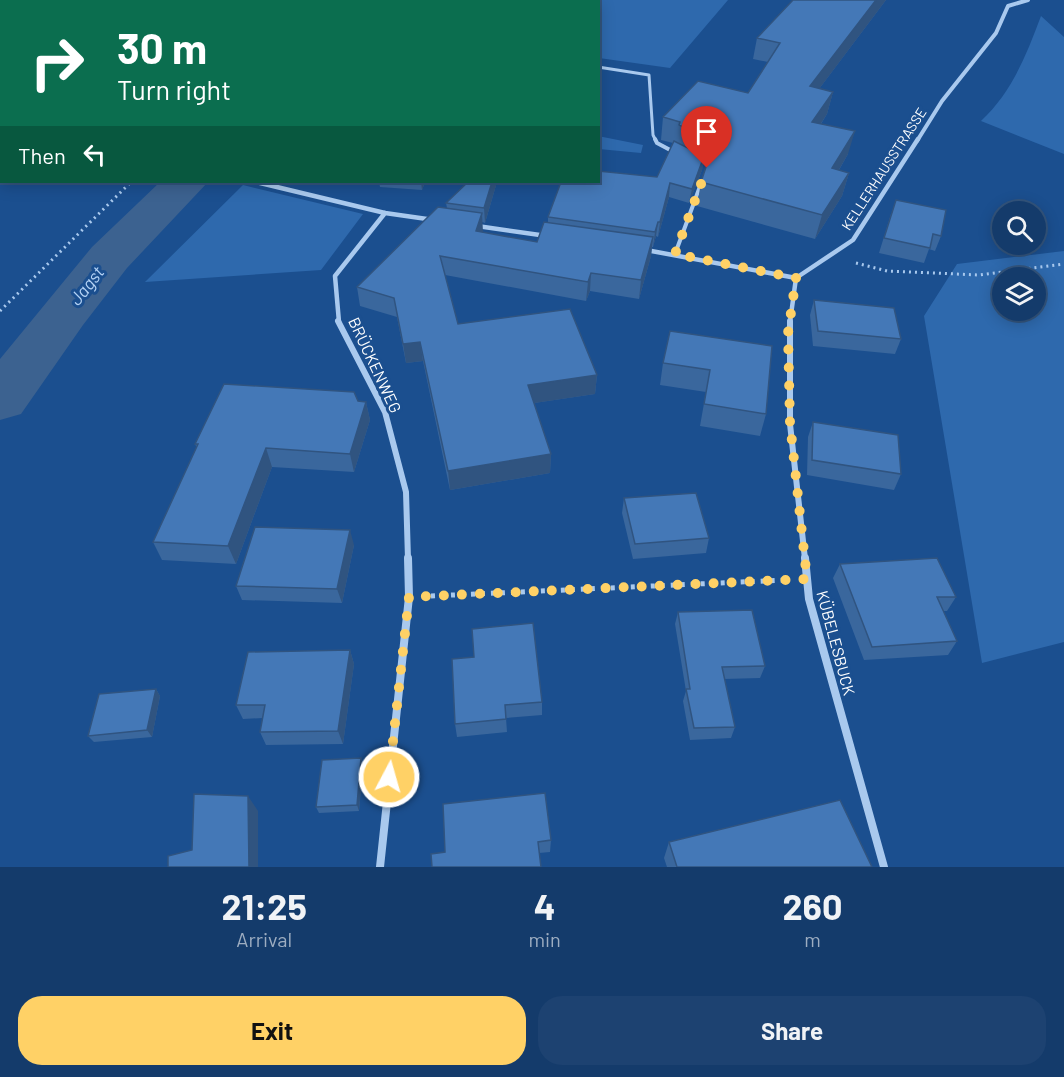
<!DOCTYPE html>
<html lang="en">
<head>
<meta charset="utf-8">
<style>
	body { margin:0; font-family:Barlow,sans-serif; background:#1d4271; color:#f1f3f6; height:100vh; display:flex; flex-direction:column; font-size:22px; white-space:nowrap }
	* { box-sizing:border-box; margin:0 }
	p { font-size:20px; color:#9dadc1 }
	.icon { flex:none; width:33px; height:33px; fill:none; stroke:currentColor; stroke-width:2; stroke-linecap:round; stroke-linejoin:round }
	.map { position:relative; height:867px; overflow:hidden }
	.side { display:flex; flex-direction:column; background:#143b6b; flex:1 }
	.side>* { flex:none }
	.guide { position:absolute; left:0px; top:0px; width:600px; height:183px; box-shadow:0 3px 15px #0003,0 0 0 2px #33557e; background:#0b6e4f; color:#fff; overflow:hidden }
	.controls { position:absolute; left:992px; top:201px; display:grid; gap:12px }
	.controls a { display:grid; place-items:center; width:54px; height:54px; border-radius:50%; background:#143b6b; box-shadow:0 3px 15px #0003,0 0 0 2px #33557e; font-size:30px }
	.pin { position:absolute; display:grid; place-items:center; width:51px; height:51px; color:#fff; margin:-62px -26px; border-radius:50% 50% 50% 0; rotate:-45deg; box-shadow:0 0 6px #0007 }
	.pin .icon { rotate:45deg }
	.me { position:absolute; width:66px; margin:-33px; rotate:6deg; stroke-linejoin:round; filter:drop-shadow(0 0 4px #0008) }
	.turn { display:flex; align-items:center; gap:21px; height:126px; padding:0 18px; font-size:27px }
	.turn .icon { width:78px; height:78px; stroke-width:2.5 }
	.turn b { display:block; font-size:42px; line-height:51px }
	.then { display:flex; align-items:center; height:57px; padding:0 18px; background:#0003; gap:12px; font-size:22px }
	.eta { display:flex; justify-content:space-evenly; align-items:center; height:102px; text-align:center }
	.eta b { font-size:36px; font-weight:700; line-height:42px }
	.cta { display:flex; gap:12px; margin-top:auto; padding:12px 18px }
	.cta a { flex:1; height:69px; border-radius:24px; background:#ffd166; color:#111; font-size:24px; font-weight:700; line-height:69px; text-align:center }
	.cta a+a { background:#1d4271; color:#f1f3f6 }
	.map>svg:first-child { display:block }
	.green { fill:#2e69ad; fill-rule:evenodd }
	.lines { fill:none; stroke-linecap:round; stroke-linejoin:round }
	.river { fill:#3c6290; fill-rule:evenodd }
	.path-far2 { stroke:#a9c9ee; stroke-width:2; stroke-dasharray:1.5 3; stroke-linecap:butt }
	.path-far1 { stroke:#a9c9ee; stroke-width:3; stroke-dasharray:2 4; stroke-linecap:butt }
	.path { stroke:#a9c9ee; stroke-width:5; stroke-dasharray:4 6; stroke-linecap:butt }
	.service-far1 { stroke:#a9c9ee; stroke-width:3 }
	.service { stroke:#a9c9ee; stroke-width:4 }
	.minor-far3 { stroke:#a9c9ee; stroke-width:4 }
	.minor-far2 { stroke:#a9c9ee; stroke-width:4.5 }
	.minor-far1 { stroke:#a9c9ee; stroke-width:6 }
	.minor { stroke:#a9c9ee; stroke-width:8 }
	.rail-casing { stroke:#fff; stroke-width:4.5 }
	.rail { stroke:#1b4f8f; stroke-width:3; stroke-dasharray:8; stroke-linecap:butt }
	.wall { fill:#3a679d }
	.shaded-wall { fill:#305480 }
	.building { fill:#4478b7; stroke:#305480; stroke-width:1.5 }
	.route { stroke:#ffd166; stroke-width:10; stroke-dasharray:0 18 }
	.labels { text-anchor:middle; stroke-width:6; stroke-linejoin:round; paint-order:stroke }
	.far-street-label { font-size:14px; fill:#fff; stroke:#1b4f8f }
	.street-label { font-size:16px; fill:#fff; stroke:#1b4f8f }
	.water-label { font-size:18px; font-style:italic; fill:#b5d3f5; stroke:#1b4f8f }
</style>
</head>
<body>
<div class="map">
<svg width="1064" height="867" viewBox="0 0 1064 867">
	<rect width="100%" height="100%" fill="#1b4f8f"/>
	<!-- green -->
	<path class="green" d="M517,0H728L670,68L599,58L598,2L514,1Z
		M1041,16L1064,37V154L981,121C1012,92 1026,56 1041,16Z
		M598,136L643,145L641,153L599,149Z
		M243,185L363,214L321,270L145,282Z
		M1064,251V642L982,663L924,316L957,264ZM1002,278H1035V310H1002Z"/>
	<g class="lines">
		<!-- river -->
		<path class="river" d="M445,0H479L444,2Z
			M160,182H208L127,268L83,325L21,414L0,420V359L92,247Z"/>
		<!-- path-far2 -->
		<path class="path-far2" d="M506,2L509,0"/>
		<!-- path-far1 -->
		<path class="path-far1" d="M856,263L887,271L979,275L1064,264
			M0,311L131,182"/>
		<!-- path -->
		<path class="path" d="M431,596L786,580"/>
		<!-- service-far1 -->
		<path class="service-far1" d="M59,2L62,0
			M598,67L649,75L653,135L656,141"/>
		<!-- service -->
		<path class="service" d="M655,139L657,143L674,152
			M675,254L702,181"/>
		<!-- minor-far3 -->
		<path class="minor-far3" d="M193,2L197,0
			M917,141L942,101L996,33L1008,6L1028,0"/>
		<!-- minor-far2 -->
		<path class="minor-far2" d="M256,182L385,213L434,220
			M477,226L547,236
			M646,250L796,278L853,240L918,139
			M339,322L335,276L385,213
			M790,322L796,278"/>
		<!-- minor-far1 -->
		<path class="minor-far1" d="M338,321L385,412L406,492L408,559
			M790,321V424L805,559"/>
		<!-- minor -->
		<path class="minor" d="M805,558L809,599L884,867
			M380,867L409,597L408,558"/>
		<defs>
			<path id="rail" d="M139,2L143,0"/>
		</defs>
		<!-- rail casing -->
		<use href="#rail" class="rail-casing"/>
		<!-- rail -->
		<use href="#rail" class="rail"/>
	</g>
	<!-- wall -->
	<path class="wall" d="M793,0H886L819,89L833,92L827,114L821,124L848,154L839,170L849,173L842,196L815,239L697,206L701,182L707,164L703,162L702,170L689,203L669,197L658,237L656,236L653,247H652L651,256L639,299L590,291L586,301L445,275L458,324L597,375L595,394L534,403L551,454L550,473L450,490L423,361L406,363L397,317L360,306L357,287L447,208L446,203L497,182L485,223L482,222V232L537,242L548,223V217L657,177L673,143L661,140L663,117L748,93L768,62L753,59L757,38Z
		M379,182H425L422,190L380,187Z
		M499,182H538L537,185Z
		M891,214L941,236L935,251L929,249L924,263L879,253Z
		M814,300L901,339L895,354L813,346L810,315Z
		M670,331L766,414L760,436L700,426L706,392L660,385L663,363Z
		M358,401L366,402L370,420L354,472L272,467L236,564L162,560L153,542L197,448L195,444Z
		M813,422L901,474L894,490L807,475L808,437Z
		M624,498L709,538L706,553L633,559L622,513Z
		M354,545L342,603L242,600L236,586Z
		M840,564L956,597L947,611H943L957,641L948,655L864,660L833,578Z
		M678,612L765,666L760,678L724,679L735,727L731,738L690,740L683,701L686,691L675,624Z
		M350,650L354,664L343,744L266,745L260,732L263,718L243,719L236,705Z
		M452,659L542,702V715L506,718L507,732L457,737L455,724Z
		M156,689L160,696L152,737L94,742L88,736Z
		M361,758L363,764L359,811L319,813L316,807Z
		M551,840L550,852L539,853L431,854Z
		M669,842L872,867H667L664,858Z"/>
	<!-- shaded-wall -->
	<path class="shaded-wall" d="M876,0H886L804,109L810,86Z
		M833,92L827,114L807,145L812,122Z
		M855,131L848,154L826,192L832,168Z
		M704,156L702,170L689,203L692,189Z
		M849,173L842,196L815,239L822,215Z
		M421,182H425L422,190Z
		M492,182H497L485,223L484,208Z
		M670,183L669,197L658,237L660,222Z
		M482,213L483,232L477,250L476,231Z
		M658,222L656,236L653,247L655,232Z
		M653,237L651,256L639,299L641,280Z
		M591,273L590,291L586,301L588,282Z
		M420,342L423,361L406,363L403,344Z
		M597,375L595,394L528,404V385Z
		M366,402L370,420L354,472L350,454Z
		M266,448L272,467L236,564L228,546Z
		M551,454L550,473L450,490L448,471Z
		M350,530L354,545L342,603L337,589Z
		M350,650L354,664L343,744L338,731Z
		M156,689L160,696L152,737L147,730Z
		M361,758L363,764L359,811L357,805Z
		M248,796L258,811V867H249Z"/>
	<!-- building -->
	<path class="building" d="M793,0H876L810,86L833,92L812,122L855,131L832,168L849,173L822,215L701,182L714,143L679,125L680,122L663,117L698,81L748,93L780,43L757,38Z
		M674,141L704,156L692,189L670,183L660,222H658L655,232L548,217L561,182H598V171L657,177Z
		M468,182H492L484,208L446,203Z
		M896,200L946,210L941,236L933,234L930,248L884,238Z
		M438,207L482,213L476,231L537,242L544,222L653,237L641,280L591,273L588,282L440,256L458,324L570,309L597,375L528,385L551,454L448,471L420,342L403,344L394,298L357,287Z
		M814,300L894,308L901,339L818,331Z
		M670,331L772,346L766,414L704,404L710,370L663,363Z
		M224,384L354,392L358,401L366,402L350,454L266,448L228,546L153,542L198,444H195Z
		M813,422L898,435L901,474L812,460Z
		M696,493L709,538L635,544L624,498Z
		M255,527L350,530L337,589L236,586Z
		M937,558L956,597H937L957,641L872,647L840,564Z
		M752,610L765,666L722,667L735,727L694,728L686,689H690L678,612Z
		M533,623L542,702L505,705L506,719L455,724L452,659L474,657L472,629Z
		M350,650L338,731L260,732L265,705H236L248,652Z
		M156,689L147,730L88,736L99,694Z
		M361,758L357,805L316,807L322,760Z
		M545,793L551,840L538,842L541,867H432L431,854L445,852L443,804Z
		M194,794L248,796L249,867H168V856L192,850Z
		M840,800L872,867H677L669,842Z"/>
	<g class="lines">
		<!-- route -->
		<path class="route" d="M389,777L409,597L807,579L790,423L788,333L796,278L675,254L707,168"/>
	</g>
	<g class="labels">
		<!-- far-street labels -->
		<g class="far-street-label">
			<text transform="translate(884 169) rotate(-57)" y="5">KELLERHAUSSTRASSE</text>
		</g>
		<!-- street labels -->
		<g class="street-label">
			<text transform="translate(375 365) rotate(65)" y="6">BRÜCKENWEG</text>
			<text transform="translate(836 643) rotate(75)" y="6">KÜBELESBUCK</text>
		</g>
		<!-- water labels -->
		<g class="water-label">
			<text transform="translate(87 286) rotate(-52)" y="6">Jagst</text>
		</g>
	</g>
</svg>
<div class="controls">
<a><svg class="icon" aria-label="search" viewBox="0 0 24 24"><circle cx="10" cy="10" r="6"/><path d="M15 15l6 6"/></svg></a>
<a><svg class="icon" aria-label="layers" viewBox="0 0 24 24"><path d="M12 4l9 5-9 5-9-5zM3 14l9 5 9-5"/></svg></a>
</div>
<div class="pin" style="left:707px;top:168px;background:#d93025"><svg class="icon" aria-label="arrive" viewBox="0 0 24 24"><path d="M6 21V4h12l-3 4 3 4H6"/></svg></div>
<svg class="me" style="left:389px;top:777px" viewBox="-20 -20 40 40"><circle r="17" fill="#ffd166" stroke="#fff" stroke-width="3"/><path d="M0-11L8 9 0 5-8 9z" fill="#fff"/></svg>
<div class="guide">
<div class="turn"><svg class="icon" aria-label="right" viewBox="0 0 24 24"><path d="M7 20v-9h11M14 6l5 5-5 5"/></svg><div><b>30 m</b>Turn right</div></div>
<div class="then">Then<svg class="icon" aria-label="left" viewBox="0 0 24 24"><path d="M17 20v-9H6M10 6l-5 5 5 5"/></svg></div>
</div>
</div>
<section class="side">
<div class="eta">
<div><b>21:25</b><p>Arrival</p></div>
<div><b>4</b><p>min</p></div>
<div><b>260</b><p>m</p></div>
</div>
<div class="cta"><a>Exit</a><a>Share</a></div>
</section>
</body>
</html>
